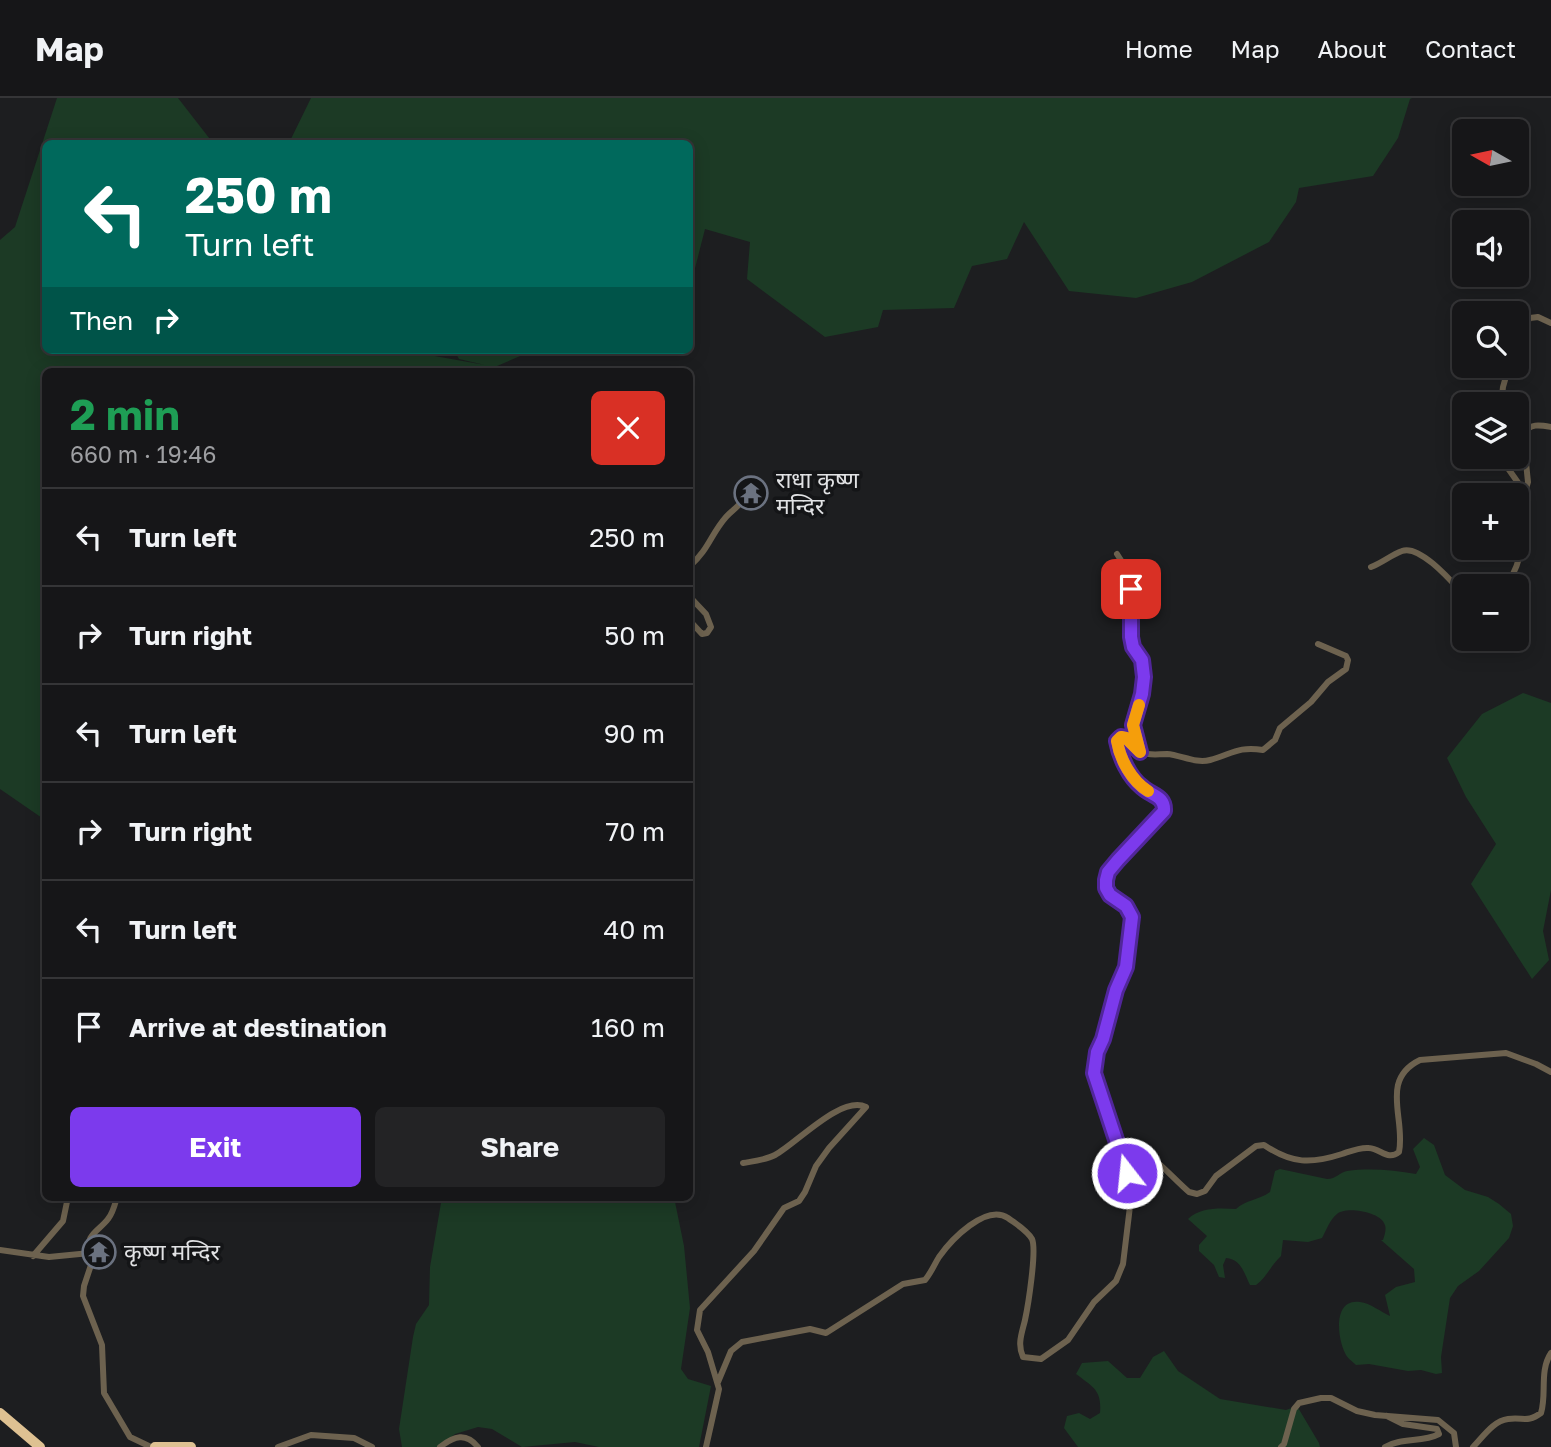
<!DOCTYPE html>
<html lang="en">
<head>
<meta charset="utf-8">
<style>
	body { margin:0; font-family:"Golos Text","Noto Sans Devanagari",sans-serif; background:#232325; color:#f1f3f6; height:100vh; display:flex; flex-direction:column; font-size:26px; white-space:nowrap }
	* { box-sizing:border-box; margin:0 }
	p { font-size:23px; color:#9e9fa2 }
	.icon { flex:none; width:38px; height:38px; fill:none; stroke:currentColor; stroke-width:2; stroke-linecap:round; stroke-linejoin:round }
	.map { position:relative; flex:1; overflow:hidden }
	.sheet { position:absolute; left:42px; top:270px; width:651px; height:833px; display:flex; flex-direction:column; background:#161618; border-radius:10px; box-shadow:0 4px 18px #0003,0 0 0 2px #353537 }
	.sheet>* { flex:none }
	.hud { position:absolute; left:42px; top:42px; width:651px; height:214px; border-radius:10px; box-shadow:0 4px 18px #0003,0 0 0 2px #353537; background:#00695c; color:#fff; overflow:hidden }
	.needle { width:46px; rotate:279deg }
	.tools { position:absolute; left:1452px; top:21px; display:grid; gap:14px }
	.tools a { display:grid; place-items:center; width:77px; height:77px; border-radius:10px; background:#161618; box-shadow:0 4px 18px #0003,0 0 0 2px #353537; font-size:35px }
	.pin { position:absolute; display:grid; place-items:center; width:60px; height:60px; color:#fff; margin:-30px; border-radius:14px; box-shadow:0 4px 10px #0006 }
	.me { position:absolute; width:77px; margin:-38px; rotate:344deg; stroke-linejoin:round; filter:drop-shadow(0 0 5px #0008) }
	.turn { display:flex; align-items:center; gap:24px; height:147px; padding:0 28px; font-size:32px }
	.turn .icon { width:91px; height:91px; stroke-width:2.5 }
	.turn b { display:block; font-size:49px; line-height:60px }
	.then { display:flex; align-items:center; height:66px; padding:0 28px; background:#0003; gap:14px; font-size:26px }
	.round { display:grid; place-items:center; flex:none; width:74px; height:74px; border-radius:10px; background:#232325 }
	.summary { display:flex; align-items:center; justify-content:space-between; height:119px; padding:0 28px }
	h1 { font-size:42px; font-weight:700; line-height:52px; color:#1e9e55 }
	.button { display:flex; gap:14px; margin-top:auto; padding:14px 28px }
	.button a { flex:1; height:80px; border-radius:10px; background:#7c3aed; color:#fff; font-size:28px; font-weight:700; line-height:80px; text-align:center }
	.button a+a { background:#232325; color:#f1f3f6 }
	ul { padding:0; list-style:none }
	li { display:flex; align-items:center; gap:21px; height:98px; padding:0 28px; border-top:2px solid #353537 }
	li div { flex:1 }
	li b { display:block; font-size:26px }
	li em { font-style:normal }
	header { display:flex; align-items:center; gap:42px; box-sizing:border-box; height:98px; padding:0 35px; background:#161618; border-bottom:2px solid #353537 }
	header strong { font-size:33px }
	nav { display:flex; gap:38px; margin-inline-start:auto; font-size:24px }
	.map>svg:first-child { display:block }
	.green { fill:#1c3a25 }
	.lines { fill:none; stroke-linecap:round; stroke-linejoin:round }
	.street { stroke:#6d624f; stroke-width:6 }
	.highway { stroke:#dec192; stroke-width:10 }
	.route-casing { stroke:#51269a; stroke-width:18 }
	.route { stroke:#7c3aed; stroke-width:12 }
	.slow { stroke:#f59e0b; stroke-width:12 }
	.labels { text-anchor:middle; stroke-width:7; stroke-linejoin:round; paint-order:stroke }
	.poi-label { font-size:23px; fill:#e1e2e4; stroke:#141517; text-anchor:start }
</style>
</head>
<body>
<header>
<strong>Map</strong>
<nav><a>Home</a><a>Map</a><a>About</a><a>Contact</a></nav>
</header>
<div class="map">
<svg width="1551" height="1349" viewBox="0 0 1551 1349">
	<rect width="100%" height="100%" fill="#1d1e20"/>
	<!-- green -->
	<path class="green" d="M57,0H178L213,45L46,46V252H401L485,267L459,261L454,252H534L497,268L495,273H46L45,722L0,691V142L15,129Z
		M311,0H1412L1410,1L1398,40L1373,78L1299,90L1296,104L1269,144L1192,184L1136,200L1069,193L1024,124L1007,161L972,168L954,210L883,212L878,229L825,239L747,181L750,144L705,131L690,190V46L289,45Z
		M1523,595L1551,605V792L1543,833L1549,862L1532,881L1471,786L1496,746L1466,699L1447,660L1482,616Z
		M1424,1040L1434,1047L1445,1077L1465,1092L1488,1099L1499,1106L1511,1116L1513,1128L1509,1140L1479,1173L1458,1188L1450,1200L1441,1259L1442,1275L1436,1276L1421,1272L1408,1273L1369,1266L1356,1267C1352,1263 1347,1260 1345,1255C1337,1239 1333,1200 1360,1204C1370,1205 1381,1214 1390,1218L1385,1197L1396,1189L1415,1184L1414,1171L1381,1142H1383C1385,1136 1387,1130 1384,1125C1379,1114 1346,1108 1337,1116C1330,1121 1326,1133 1322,1140L1308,1144L1283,1142L1281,1158C1271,1167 1267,1179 1256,1187H1250C1244,1175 1241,1161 1226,1160L1223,1167L1225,1180L1219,1179L1214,1167L1199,1153V1147L1207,1138L1188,1121C1200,1109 1220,1110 1236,1111C1245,1102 1259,1102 1270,1094L1275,1073L1280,1071L1327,1081C1336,1081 1340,1074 1347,1073C1369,1070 1394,1072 1416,1076L1420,1069L1413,1051Z
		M442,1099H674L684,1148L690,1210L681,1271L688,1281L711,1288L699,1349H599L575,1344L522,1349L492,1331L478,1329L455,1336L439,1349H402L399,1331L413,1239L416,1226L429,1207L430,1169Z
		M1164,1253L1178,1273L1220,1301L1286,1312L1297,1308L1319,1345L1320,1349H1078L1064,1330L1067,1318L1079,1315L1090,1321L1100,1315C1102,1292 1093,1289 1076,1276L1082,1265L1108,1263L1127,1280H1140L1153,1259Z"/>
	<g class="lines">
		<!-- street -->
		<path class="street" d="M1517,243L1524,227L1530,220L1538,219L1551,225
			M1501,306L1503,289L1509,268
			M1500,359L1519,386L1526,391L1528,384L1523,336C1530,325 1540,327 1551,329
			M690,468C709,451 711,436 726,419C734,410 744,406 746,393
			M1371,469C1382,465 1391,457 1402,453C1420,446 1453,485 1465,498
			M1506,488C1525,462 1526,423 1526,391
			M690,499L706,516L711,529L707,535L702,536L690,523
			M1140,654C1150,658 1157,656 1167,656C1181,657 1196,666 1210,662C1232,656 1238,648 1263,652L1275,642L1280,630L1311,604L1328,584L1346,571L1348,562L1346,558L1318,546
			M1118,1042C1146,1047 1168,1076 1189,1094L1197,1096L1205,1093L1216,1078L1256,1048L1264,1047C1292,1066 1311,1066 1342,1056C1351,1053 1360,1049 1369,1050C1381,1051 1388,1063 1399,1054C1406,1021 1379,982 1420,962L1506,955L1536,966L1551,974
			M0,1152L49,1159L90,1155L94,1158L84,1188L83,1198L102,1247L104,1295L130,1339L151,1349
			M90,1155C84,1137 99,1133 108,1121C113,1115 115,1106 117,1099
			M33,1158L63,1123L68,1099
			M718,1284L731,1253L742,1244L810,1231L826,1235L903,1186L925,1182C931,1175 934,1167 939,1159C951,1142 986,1105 1008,1120C1016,1126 1027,1132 1032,1141C1037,1152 1028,1208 1025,1222C1022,1235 1017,1246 1023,1259L1041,1261L1068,1242L1094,1204L1116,1183L1123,1166L1131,1100L1120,1049L1105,1011L1094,975L1097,954L1103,941L1116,892L1126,869L1132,819L1126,809L1110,797L1106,790V781L1108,774L1118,762L1133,748L1164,713C1165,698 1152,698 1142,689C1129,679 1120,659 1117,644L1121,639L1126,640L1140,654C1137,645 1132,636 1133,626C1135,609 1145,594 1144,576C1143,562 1134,553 1131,539L1129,475L1117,456
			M278,1349L311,1337L354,1340L372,1349
			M440,1349C454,1338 466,1334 478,1349
			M706,1349L719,1291L708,1254L697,1232L700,1212L754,1153L784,1110L799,1103L805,1094L816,1068L829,1050L866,1009C841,997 797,1045 775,1057C766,1062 754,1063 743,1065
			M1281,1349L1284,1346L1294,1311L1299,1305L1321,1300H1331L1357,1313L1375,1317L1438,1322L1454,1335L1456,1349
			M1385,1349C1402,1339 1422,1345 1439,1336L1437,1331L1403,1326L1387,1318
			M1473,1349C1483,1339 1493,1323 1508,1321C1524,1319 1527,1325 1541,1315C1547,1296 1539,1273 1551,1255"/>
		<!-- highway -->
		<path class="highway" d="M0,1315L40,1349
			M155,1349H191"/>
	</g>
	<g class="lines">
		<defs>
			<path id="route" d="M1127,1075L1094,975L1097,954L1103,941L1116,892L1126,869L1132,819L1126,808L1110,797L1106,790V782L1108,774L1118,762L1164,713C1165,698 1152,698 1142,689C1129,679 1120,659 1117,643L1121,639L1126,640L1140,654L1133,627L1142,596L1144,579L1142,562L1133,549L1131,539V491"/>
		</defs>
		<!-- route casing -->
		<use href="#route" class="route-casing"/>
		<!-- route -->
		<use href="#route" class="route"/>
		<!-- slow -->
		<path class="slow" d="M1139,607L1133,627L1140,654L1126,640L1121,639L1117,643C1120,662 1132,683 1148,693"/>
	</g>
	<!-- icons -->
	<defs>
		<symbol id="temple-ring" viewBox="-11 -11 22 22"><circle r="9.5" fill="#141517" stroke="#6b7280" stroke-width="1.5"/><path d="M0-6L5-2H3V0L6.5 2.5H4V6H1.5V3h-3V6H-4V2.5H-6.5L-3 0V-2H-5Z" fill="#6b7280"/></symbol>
	</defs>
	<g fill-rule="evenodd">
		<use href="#temple-ring" x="732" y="376" width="38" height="38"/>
		<use href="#temple-ring" x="80" y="1135" width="38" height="38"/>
	</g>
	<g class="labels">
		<!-- poi labels -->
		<g class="poi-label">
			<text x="776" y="390">राधा कृष्ण<tspan x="776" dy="26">मन्दिर</tspan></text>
			<text x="124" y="1162">कृष्ण मन्दिर</text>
		</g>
	</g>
</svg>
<div class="tools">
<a><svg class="needle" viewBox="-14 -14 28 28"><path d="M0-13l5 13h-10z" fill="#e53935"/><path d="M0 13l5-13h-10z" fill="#9e9fa2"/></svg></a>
<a><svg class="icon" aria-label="sound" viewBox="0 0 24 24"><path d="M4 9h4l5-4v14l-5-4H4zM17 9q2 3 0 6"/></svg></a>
<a><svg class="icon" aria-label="search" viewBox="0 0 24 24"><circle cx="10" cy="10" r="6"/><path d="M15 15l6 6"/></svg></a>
<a><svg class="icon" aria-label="layers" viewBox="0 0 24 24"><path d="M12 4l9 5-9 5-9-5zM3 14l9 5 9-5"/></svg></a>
<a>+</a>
<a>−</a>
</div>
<div class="pin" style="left:1131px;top:491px;background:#d93025"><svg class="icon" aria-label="arrive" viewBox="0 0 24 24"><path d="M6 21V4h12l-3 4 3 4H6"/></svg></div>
<svg class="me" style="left:1127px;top:1075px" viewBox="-20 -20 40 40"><circle r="17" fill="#7c3aed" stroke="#fff" stroke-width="3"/><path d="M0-11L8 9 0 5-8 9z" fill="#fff"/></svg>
<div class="hud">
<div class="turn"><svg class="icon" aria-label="left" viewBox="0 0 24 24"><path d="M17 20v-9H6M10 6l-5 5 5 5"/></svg><div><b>250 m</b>Turn left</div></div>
<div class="then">Then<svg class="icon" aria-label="right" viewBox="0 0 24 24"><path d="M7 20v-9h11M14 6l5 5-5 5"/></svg></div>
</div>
<section class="sheet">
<div class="summary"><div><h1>2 min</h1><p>660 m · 19:46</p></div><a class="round" style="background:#d93025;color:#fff"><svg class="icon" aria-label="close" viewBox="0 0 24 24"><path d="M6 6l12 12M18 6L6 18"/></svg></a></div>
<ul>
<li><svg class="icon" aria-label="left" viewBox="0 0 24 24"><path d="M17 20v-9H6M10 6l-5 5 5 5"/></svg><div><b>Turn left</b></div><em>250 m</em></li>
<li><svg class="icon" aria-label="right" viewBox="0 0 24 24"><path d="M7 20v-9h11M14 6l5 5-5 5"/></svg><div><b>Turn right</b></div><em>50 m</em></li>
<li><svg class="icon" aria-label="left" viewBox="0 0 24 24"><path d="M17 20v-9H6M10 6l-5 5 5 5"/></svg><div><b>Turn left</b></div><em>90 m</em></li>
<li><svg class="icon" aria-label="right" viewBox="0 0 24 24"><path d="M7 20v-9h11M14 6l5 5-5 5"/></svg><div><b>Turn right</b></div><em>70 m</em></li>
<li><svg class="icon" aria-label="left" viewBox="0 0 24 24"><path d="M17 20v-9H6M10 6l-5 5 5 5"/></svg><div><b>Turn left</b></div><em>40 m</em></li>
<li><svg class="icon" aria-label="arrive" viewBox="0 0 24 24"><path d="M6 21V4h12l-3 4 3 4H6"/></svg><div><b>Arrive at destination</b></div><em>160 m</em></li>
</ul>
<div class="button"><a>Exit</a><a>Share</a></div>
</section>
</div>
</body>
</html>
